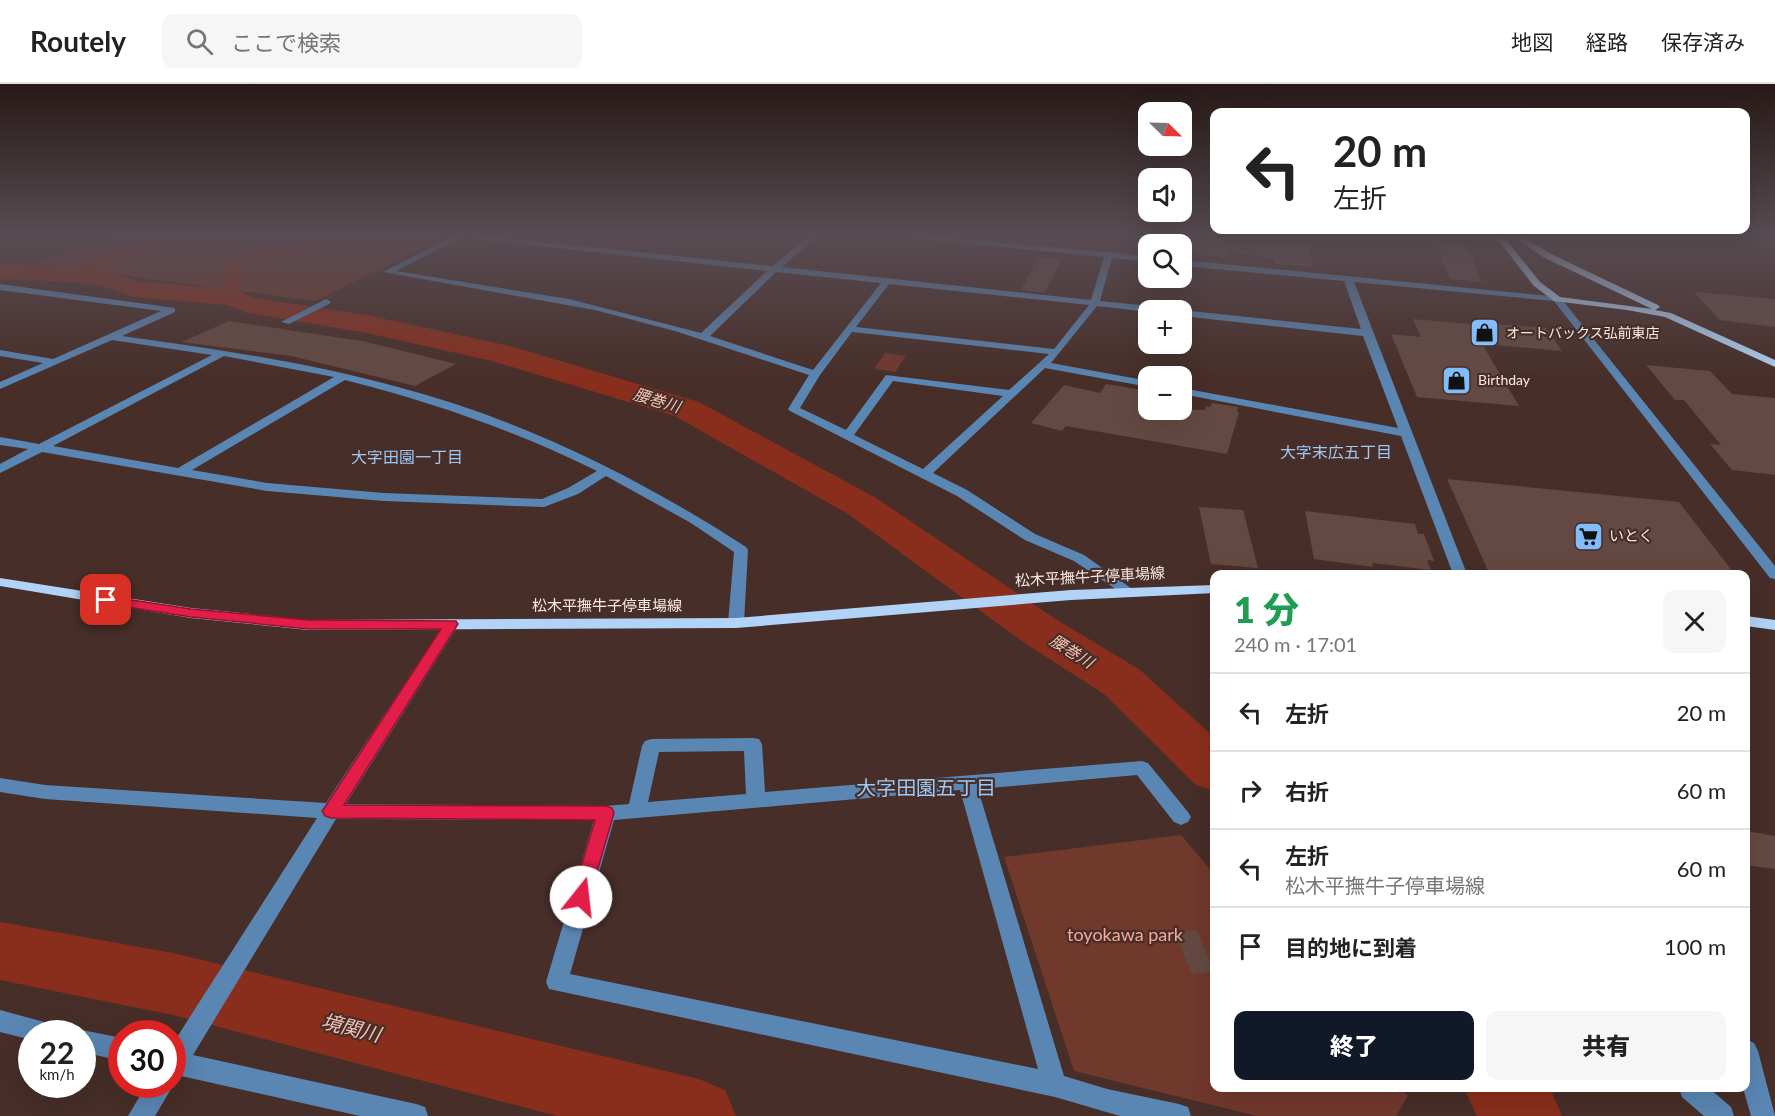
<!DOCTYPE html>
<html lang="ja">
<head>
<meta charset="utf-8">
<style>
	body { margin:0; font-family:Lato,"Noto Sans JP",sans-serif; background:#f6f6f6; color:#222; height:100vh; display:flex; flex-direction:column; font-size:22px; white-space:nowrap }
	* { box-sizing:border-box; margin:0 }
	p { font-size:20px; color:#767676 }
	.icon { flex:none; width:33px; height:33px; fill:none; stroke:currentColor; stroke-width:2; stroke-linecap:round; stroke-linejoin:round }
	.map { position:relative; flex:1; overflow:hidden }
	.side { position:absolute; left:1210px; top:486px; width:540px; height:522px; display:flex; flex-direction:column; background:#fff; border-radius:12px; box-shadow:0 6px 24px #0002 }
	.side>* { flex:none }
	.banner { position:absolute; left:1210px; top:24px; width:540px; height:126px; border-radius:12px; box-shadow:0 6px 24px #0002; background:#fff; color:#222; overflow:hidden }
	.needle { width:39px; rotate:113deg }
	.fabs { position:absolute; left:1138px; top:18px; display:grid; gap:12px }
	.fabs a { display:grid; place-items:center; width:54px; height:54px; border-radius:12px; background:#fff; box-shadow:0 6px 24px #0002; font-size:30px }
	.speed { position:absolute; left:18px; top:936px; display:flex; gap:12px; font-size:30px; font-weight:700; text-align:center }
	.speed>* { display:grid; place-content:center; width:78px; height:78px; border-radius:50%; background:#fff; box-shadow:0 6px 24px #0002; line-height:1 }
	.speed small { font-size:15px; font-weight:400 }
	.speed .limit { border:9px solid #d22; background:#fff; color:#111 }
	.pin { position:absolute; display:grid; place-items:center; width:51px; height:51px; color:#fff; margin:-26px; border-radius:12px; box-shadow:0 3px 9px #0006 }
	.me { position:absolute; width:66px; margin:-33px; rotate:16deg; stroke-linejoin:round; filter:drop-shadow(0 0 4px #0008) }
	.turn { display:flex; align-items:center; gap:21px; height:126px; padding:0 24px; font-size:27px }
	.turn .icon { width:78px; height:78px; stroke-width:2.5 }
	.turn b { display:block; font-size:42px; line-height:51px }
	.round { display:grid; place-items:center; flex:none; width:63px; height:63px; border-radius:12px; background:#f6f6f6 }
	.overview { display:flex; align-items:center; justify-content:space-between; height:102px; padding:0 24px }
	h1 { font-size:36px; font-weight:800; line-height:45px; color:#1e9e55 }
	.cta { display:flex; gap:12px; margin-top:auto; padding:12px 24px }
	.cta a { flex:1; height:69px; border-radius:12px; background:#111827; color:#fff; font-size:24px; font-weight:800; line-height:69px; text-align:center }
	.cta a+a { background:#f6f6f6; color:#222 }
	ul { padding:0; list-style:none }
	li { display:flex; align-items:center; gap:18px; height:78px; padding:0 24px; border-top:2px solid #e0e0e0 }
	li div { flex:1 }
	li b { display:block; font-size:22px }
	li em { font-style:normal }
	header { display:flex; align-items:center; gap:36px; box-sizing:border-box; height:84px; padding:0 30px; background:#fff; border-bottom:2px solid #e0e0e0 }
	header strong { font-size:28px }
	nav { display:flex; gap:33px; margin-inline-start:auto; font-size:21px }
	.search { width:420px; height:54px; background:#f6f6f6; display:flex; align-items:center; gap:15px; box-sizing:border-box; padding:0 21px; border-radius:12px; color:#767676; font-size:22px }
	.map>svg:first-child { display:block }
	.green { fill:#71382c }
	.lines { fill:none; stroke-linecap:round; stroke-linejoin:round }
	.canal { fill:#892e1c; fill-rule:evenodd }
	.river { fill:#892e1c; fill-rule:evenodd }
	.building { fill:#644942 }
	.minor { fill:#5a86b3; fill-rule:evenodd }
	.major { fill:#b0d3f7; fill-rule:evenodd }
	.route { fill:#e11d48; stroke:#92132f; stroke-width:1.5 }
	.labels { text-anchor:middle; stroke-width:4.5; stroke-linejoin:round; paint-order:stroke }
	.far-poi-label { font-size:14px; fill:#fae8e4; stroke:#472e28; text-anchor:start }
	.poi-label { font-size:15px; fill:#fae8e4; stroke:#472e28; text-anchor:start }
	.street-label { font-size:15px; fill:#fae8e4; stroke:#472e28 }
	.water-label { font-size:16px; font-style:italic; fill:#f6c1b5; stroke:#472e28 }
	.neighbourhood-label { font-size:16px; fill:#9cc8f6; stroke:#472e28 }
	.near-park-label { font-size:18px; fill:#f5a998; stroke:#472e28 }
	.near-neighbourhood-label { font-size:20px; fill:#9cc8f6; stroke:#472e28 }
	.near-water-label { font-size:20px; font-style:italic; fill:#f6c1b5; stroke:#472e28 }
</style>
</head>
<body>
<header>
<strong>Routely</strong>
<div class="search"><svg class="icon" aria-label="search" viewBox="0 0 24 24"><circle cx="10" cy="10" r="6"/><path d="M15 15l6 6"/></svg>ここで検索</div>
<nav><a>地図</a><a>経路</a><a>保存済み</a></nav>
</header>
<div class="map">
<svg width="1775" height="1032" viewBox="0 0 1775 1032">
	<rect width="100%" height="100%" fill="#472e28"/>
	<!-- green -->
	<path class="green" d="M113,152H447L315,217L35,179Z
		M885,269L906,272L895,288L874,285Z
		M1181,751L1215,791V1004H1401L1408,1012L1396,1032H1257L1074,987L1004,773Z"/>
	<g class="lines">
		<!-- canal -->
		<path class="canal" d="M181,152H198L182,162L119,173L78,193L72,195L64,190L70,184L108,167L127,162L169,157Z
			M281,152L330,154L332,157L328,165L263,174L241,180V213L233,218L227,216L225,213V178L228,175L263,165L314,160L288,156Z"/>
		<!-- river -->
		<path class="river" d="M0,179L72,182L107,187L137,197L233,205L255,214L367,231L510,262L699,318L876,414L1054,534L1140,586L1215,654V707L1196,701L1104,610L1020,556L848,430L675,332L492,277L367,249L248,229L227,221L133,213L102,202L72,198L0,195Z
			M0,838L173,869L699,995L725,1006L736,1032H557L173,931L0,896Z
			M1464,1004H1550L1562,1032H1477Z"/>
	</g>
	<!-- building -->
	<path class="building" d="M1147,152H1309L1312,183L1275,180V174L1227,168L1226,174L1182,169V160H1149V166H1147Z
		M1435,158L1466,160L1482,198L1450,195Z
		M1038,173L1061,175L1045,209L1021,206Z
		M1694,208L1775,215V243L1720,236Z
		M1413,235L1470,240L1519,322L1417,313L1391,250L1421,253Z
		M229,237L362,257L456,280L415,302L291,272L182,258Z
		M1474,238L1546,244L1562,267L1485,260Z
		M1646,281L1710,287L1732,310L1775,314V391L1732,386L1710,360L1721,361L1684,316H1675Z
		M1106,300L1149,307V326H1205L1206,322L1210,323L1212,319L1238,323L1237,328H1239L1227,370L1066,342L1062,347L1031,339L1064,301L1100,309Z
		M1447,395L1679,418L1733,488L1710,486L1713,490L1489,489Z
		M1199,423L1243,426L1258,484L1211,480Z
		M1305,427L1415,440L1418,450H1424L1434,477L1427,476L1431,486L1372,479L1373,483L1314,475Z
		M1746,747L1775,752V785L1746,781Z
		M1197,846L1214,888L1192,890L1175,849Z"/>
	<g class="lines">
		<!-- minor -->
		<path class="minor" d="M453,152H486L772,182L809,152H817L782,183L1091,216L1104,173L909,154L905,152H931L1149,172V178L1112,174L1100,217L1161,223L1165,226L1149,228L1097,222L1051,279L1149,297V303L1045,284L933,389L967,406L1035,450L1084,471L1135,507L1133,510H1123L1074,477L1025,456L957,412L790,327L788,325L809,291L675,247L595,226L383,188ZM463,153L466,154L767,187L701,249L569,215L396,187ZM776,188L881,199L813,286L710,252ZM889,200L1089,221L1054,265L856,243ZM852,248L1049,270L1009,306L886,291L846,346L800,324L820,291ZM893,297L1003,312L923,385L854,351Z
			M1182,176L1560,213L1775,482V495L1770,494L1554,217L1354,198L1467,490H1453L1401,352L1182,310V304L1398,344L1363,252L1182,232L1181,226L1361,245L1344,197L1182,182Z
			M0,200L175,224V228L122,252C215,265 307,278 398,303C523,336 638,393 746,463L748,466L744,539L736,544L728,539L734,468L691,439L606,392L578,410L544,423L384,417L267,407L42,368L0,389V380L28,365L0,361V353L39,360L212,271L112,256L0,305V298L43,279L0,272V266L53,275L161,227L0,206ZM224,272L334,293L178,384L53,362ZM345,296C432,318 516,347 597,387L568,404L542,415L384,409L267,399L192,386Z
			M326,215L331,218L329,220L289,240L281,238Z
			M451,535L459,540L346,720L606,722L629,720L642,662L645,657L651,655L753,654L759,655L762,660L765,708L1142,677L1148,679L1188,728L1191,733L1188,738L1181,741L1174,738L1137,691L978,705L1064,992L1107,1005L1179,1020L1188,1023L1191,1032H1120L1055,1013L549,905L546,898L594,736L336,735L193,971L416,1020L425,1023L428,1032H360L181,992L172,996V961L317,734L45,715L0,708V694L45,701L326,719L446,537ZM744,667L746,710L648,718L659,668ZM960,706L1038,985L570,890L614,736Z
			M0,926L59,942L62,950H32V956L0,948Z
			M82,946L122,954V977L82,968V950H73Z
			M1746,955L1754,959L1758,967L1775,1032H1751L1743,1004H1746Z
			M172,996L174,1000L155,1032H128L147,1000H172Z
			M1679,1004H1709L1731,1023L1734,1032H1704L1682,1013Z"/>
		<!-- major -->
		<path class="major" d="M1495,152H1503L1540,198L1560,213L1652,225L1543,173L1513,152H1522L1549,169L1658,221L1660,223L1655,226L1671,229L1775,276V283L1665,233L1627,226L1554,217L1534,202Z
			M0,494L191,524L309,536L736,534L1071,506L1215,501V509L1071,516L736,544L309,546L191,534L0,502Z
			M1746,532L1775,536V546L1746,542Z"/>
	</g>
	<!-- sky -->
	<linearGradient id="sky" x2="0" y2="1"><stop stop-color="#271916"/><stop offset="0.51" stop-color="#584c53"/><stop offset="1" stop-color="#584c53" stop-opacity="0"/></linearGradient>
	<rect width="1775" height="296" fill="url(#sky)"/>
	<!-- route -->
	<path class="route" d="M106,512L191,525L309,536L456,537L458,540L344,721L606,722L612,724L614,729L588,819L581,821L575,819L572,813L595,736L331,734L325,732L322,727L325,723L441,545H309L191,533L101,519L99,516L101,513Z"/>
	<!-- icons -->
	<defs>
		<symbol id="shop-square" viewBox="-11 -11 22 22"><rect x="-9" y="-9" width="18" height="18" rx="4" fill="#81bdfa" stroke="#472e28"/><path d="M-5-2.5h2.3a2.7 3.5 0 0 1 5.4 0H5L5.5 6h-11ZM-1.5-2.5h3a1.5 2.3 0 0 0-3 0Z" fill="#111"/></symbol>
		<symbol id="supermarket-square" viewBox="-11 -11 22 22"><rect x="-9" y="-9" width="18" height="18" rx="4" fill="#81bdfa" stroke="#472e28"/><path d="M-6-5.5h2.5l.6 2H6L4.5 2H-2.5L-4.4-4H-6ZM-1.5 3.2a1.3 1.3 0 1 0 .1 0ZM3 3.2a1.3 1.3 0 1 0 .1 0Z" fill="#111"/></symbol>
	</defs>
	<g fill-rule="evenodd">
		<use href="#shop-square" x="1468" y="232" width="33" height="33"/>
		<use href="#shop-square" x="1440" y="280" width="33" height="33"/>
		<use href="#supermarket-square" x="1572" y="436" width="33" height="33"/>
	</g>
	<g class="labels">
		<!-- far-poi labels -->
		<g class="far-poi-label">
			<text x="1506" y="254">オートバックス弘前東店</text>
			<text x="1478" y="301">Birthday</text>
		</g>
		<!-- poi labels -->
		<g class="poi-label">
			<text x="1609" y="457">いとく</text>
		</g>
		<!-- street labels -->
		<g class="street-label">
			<text transform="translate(1090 493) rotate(-3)" y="5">松木平撫牛子停車場線</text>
			<text x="607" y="527">松木平撫牛子停車場線</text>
		</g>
		<!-- water labels -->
		<g class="water-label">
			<text transform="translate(657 316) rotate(17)" y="6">腰巻川</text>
			<text transform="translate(1072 567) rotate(32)" y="6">腰巻川</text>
		</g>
		<!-- neighbourhood labels -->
		<g class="neighbourhood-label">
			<text x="1336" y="374">大字末広五丁目</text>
			<text x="407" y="379">大字田園一丁目</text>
		</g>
		<!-- near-park labels -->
		<g class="near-park-label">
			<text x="1125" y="857">toyokawa park</text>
		</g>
		<!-- near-neighbourhood labels -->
		<g class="near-neighbourhood-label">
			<text x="926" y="711">大字田園五丁目</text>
		</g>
		<!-- near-water labels -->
		<g class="near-water-label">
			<text transform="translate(351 944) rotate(14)" y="7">境関川</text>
		</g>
	</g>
</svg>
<div class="fabs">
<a><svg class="needle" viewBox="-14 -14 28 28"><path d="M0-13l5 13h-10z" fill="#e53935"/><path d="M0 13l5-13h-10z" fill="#767676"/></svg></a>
<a><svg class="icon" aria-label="sound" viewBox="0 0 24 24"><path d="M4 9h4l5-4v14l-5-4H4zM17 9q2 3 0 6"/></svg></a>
<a><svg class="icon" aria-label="search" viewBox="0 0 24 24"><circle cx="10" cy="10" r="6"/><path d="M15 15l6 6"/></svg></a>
<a>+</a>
<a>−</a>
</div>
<div class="speed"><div>22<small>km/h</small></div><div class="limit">30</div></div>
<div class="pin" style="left:106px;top:516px;background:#d93025"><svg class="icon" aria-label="arrive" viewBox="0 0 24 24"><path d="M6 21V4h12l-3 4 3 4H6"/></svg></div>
<svg class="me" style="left:581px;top:813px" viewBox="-20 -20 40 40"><circle r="19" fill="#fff"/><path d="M0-13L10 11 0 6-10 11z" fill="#e11d48"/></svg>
<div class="banner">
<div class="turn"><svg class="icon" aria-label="left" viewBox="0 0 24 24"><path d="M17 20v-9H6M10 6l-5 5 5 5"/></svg><div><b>20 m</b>左折</div></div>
</div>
<section class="side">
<div class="overview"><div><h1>1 分</h1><p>240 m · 17:01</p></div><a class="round"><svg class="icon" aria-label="close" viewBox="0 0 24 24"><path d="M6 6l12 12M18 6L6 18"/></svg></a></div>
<ul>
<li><svg class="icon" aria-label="left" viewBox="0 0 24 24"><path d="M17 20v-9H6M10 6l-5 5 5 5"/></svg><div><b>左折</b></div><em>20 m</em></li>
<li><svg class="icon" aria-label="right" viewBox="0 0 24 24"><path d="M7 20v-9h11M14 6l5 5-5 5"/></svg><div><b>右折</b></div><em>60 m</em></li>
<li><svg class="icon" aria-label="left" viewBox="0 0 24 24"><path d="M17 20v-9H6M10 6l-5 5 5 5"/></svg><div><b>左折</b><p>松木平撫牛子停車場線</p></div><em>60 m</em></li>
<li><svg class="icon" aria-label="arrive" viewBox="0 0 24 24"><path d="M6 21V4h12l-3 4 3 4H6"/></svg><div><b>目的地に到着</b></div><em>100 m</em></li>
</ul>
<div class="cta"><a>終了</a><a>共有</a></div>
</section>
</div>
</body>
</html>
